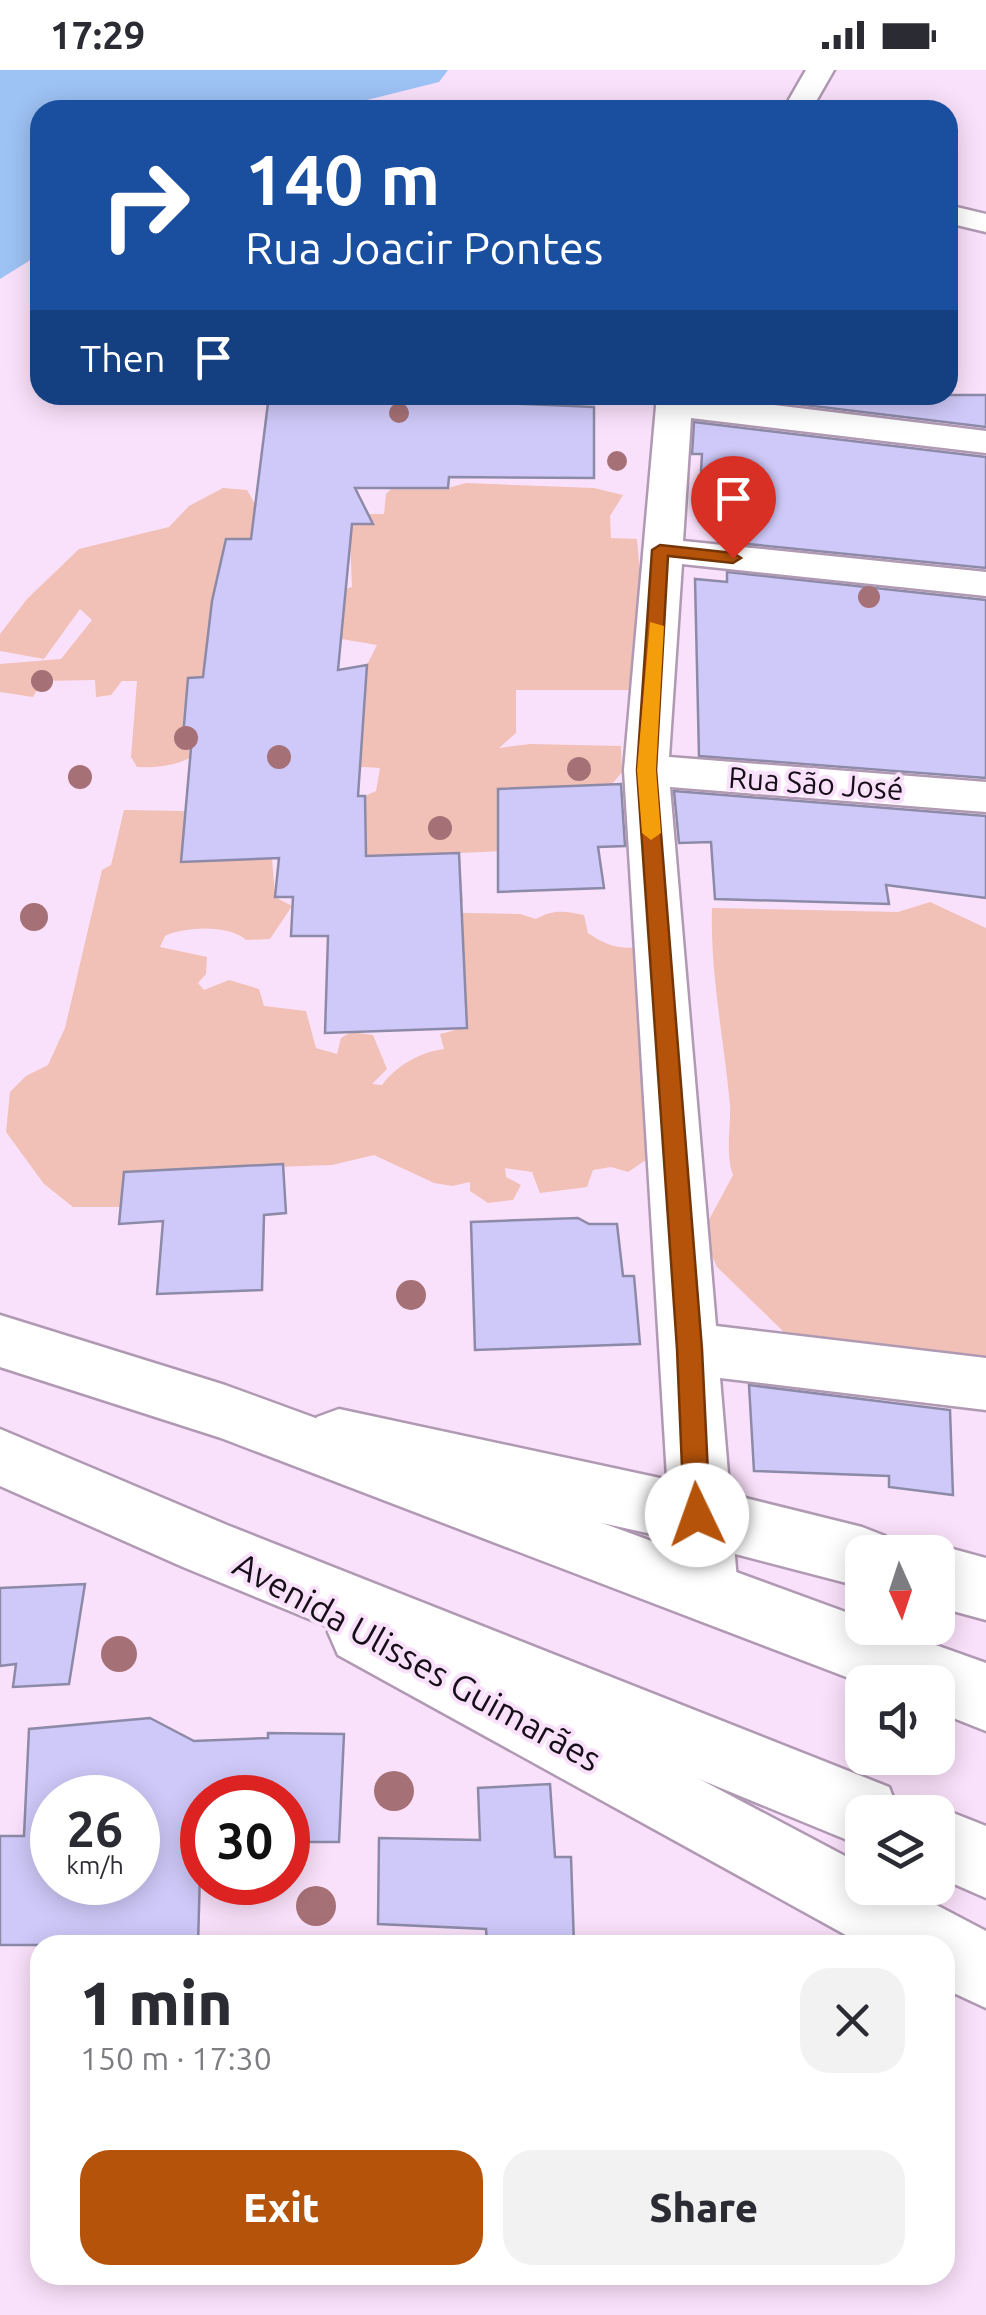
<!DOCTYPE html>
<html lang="en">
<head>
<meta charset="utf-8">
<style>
	body { margin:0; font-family:Ubuntu,sans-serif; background:#f2f2f3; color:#2b2b33; height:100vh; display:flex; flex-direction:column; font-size:38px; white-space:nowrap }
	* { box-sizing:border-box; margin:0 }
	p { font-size:32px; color:#7c7c81 }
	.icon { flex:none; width:55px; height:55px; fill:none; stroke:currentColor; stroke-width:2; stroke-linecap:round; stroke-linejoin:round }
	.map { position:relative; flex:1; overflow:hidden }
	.drawer { position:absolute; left:30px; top:1865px; width:925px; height:350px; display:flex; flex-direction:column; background:#fff; border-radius:30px; box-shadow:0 5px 25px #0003 }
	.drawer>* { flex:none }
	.top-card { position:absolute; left:30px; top:30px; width:928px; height:305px; border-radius:30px; box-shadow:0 5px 25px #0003; background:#1a4fa0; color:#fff; overflow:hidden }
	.needle { width:65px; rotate:177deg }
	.tools { position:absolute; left:845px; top:1465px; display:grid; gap:20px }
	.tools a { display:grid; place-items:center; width:110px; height:110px; border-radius:20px; background:#fff; box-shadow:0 5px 25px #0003; font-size:50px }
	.speed { position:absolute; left:30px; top:1705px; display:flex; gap:20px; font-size:50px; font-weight:700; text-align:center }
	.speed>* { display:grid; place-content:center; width:130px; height:130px; border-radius:50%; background:#fff; box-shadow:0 5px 25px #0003; line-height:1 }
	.speed small { font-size:25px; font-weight:400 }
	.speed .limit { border:15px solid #d22; background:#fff; color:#111 }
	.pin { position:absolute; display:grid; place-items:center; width:85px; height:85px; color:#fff; margin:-102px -42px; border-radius:50% 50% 50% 0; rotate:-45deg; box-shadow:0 0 10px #0007 }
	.pin .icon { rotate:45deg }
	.me { position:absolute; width:110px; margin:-55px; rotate:357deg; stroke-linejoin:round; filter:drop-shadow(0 0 8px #0008) }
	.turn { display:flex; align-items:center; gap:35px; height:210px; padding:0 50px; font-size:45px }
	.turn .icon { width:130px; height:130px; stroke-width:2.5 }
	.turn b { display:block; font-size:70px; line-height:85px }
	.then { display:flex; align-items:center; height:95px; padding:0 50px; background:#0003; gap:20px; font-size:38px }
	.round { display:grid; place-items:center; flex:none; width:105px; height:105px; border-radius:30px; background:#f2f2f3 }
	.overview { display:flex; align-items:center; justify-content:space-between; height:170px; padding:0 50px }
	h1 { font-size:60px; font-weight:800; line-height:75px }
	.button { display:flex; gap:20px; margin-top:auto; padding:20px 50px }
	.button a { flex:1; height:115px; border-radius:30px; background:#b45309; color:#fff; font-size:40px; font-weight:800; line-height:115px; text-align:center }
	.button a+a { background:#f2f2f3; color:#2b2b33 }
	.status { display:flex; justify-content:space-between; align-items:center; height:70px; padding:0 50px; background:#fff; direction:ltr }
	.status svg { height:28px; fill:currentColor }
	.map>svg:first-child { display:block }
	.green { fill:#f1c0b6 }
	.water { fill:#9dc2f4 }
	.building { fill:#cfc9f9; stroke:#8d8aa8; stroke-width:2.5; fill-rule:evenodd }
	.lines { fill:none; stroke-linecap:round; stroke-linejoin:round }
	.minor-casing { stroke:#b099b2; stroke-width:5 }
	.tertiary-casing { stroke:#b099b2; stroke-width:5 }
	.primary-casing { stroke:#b099b2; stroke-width:5 }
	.minor { fill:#fff; fill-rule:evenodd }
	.tertiary { fill:#fff; fill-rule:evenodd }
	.primary { fill:#fff; fill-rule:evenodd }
	.tree { fill:#a67176 }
	.route { fill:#b45309; stroke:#753606; stroke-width:2.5 }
	.slow { fill:#f59e0b }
	.labels { text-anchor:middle; stroke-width:8; stroke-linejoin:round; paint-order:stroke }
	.street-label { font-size:30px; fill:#170f18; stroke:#fae1fb }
	.near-street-label { font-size:35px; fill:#170f18; stroke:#fae1fb }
</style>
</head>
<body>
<div class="status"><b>17:29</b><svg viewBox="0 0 49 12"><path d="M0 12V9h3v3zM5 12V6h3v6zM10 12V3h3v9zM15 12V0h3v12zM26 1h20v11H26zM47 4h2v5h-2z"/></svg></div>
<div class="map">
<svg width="986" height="2245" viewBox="0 0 986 2245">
	<rect width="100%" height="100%" fill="#fae1fb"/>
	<!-- green -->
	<path class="green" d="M466,413L594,418L623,425L610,446L611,468L637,469L650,620H516V663L499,678L530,674L621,676L622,702L612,714L498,720L504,781L459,783L463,832L406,835L466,843L520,844L536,849C553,839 565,841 584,845L588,863C608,877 620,879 643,877L656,1083L628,1102L611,1097L593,1100L587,1117L540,1123L532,1102L505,1098L506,1107L521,1115L513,1130L488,1133L470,1121V1112L452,1116L434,1113L374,1085L332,1095L124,1102L120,1137H73L44,1114L6,1062L10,1022L26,1006L48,995L65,958L102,800L111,795L124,740L185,741L182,792L272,788L275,827L292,836L270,869L246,870C228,854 185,857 165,866L160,877L207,887L206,904L198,913L204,920L229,910L259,919L264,936L306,941L316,978L337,984L341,968L351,962L373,965L387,999L372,1014L382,1015C396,996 420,982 444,979L440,964L467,957L369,845L365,726L376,721L380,698L363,697L319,711L362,663L367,595L377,575L307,563L309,529L352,517L350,469L226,470L217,518L227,531H212L207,574L318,572V603L188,608L183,667L214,665C200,692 164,699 137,697L131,687L137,611H122L111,625L96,627L95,610L42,611L33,627L0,622V594L61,589L92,550L80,539L44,589L0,581V564L27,529L79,479L169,457L189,436L223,418L247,420L256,436L277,454H372L368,444H384L386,424L394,416L448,418Z
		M930,832L986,858V1300L933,1290L917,1279L790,1268L717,1197L702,1163L733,1105C725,1084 731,1059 730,1035C724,970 710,903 712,838L898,842Z"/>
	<!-- water -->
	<path class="water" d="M0,0H448L439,12L327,40H40V184L0,209Z"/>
	<!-- building -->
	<path class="building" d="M269,325H506L505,333L594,337V408L449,407L448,418H355L373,454H352L338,600L367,595L358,726H365L366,786L459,783L467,958L325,963L328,866H291L293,827H275L279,788L181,792L192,667H183L188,608L203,607L212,531L226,469H251Z
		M724,325H986V357Z
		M694,352L986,387V498L728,472L729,404L701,402L702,384H692Z
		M727,502L986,530V708L699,686L695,509L727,512Z
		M621,714L625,776L598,777L604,818L498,822V719Z
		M674,721L986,746V828L886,815L889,834L715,829L711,772L679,773Z
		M283,1094L286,1143L264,1145L262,1220L157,1224L163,1151L119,1154L124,1102Z
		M578,1148L589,1154H617L623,1206H634L640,1274L475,1280L471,1152Z
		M749,1315L950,1340L953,1425L889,1417V1406L754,1401Z
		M85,1514L69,1614L13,1617L16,1594L0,1596V1518Z
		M150,1648L194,1671L268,1668V1663L344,1664L339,1772H288V1728H202L198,1875H0V1766H24L29,1659ZM52,1728H138V1812H52Z
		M550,1714L555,1787H571L574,1875H487L486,1859L378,1854L379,1768L480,1770L478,1718Z"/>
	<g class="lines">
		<defs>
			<path id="minor" d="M806,0H834L811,40H783Z
				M948,135L986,144V162L948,153Z
				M657,325H693L986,361V383L691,348L683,471L986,502V526L682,494L669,687L986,712V742L670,717L716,1256L986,1288V1340L720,1308L738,1522L729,1544L706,1553L683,1544L674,1522L624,700Z"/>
			<path id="tertiary" d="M339,1339L697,1416L862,1457L885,1466L892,1482H862V1517L697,1474L339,1395L317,1387L309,1367L317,1347Z
				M938,1475L986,1488V1550L938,1537V1482H920Z
				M361,1530L862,1795V1818H904L986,1861V1938L945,1919V1875H864L338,1585L328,1562L338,1539Z"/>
			<path id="primary" d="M0,1245L225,1315L862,1548V1558H888L986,1593V1661L938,1642V1612L862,1613L221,1368L0,1297Z
				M0,1359L227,1455L889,1717L899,1742H862V1776L183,1497L0,1416Z
				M938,1737L986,1756V1828L938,1807V1742H924Z"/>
		</defs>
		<!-- minor casing -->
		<use href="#minor" class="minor-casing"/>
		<!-- tertiary casing -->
		<use href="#tertiary" class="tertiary-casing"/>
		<!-- primary casing -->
		<use href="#primary" class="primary-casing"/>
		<!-- minor -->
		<use href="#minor" class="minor"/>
		<!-- tertiary -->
		<use href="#tertiary" class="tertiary"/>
		<!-- primary -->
		<use href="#primary" class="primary"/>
	</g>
	<!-- trees -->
	<g class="tree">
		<circle cx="399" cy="343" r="10"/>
		<circle cx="617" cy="391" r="10"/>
		<circle cx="869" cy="527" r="11"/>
		<circle cx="42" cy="611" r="11"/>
		<circle cx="186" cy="668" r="12"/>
		<circle cx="279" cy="687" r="12"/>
		<circle cx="579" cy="699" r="12"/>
		<circle cx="80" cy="707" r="12"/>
		<circle cx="440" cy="758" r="12"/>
		<circle cx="34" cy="847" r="14"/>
		<circle cx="411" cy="1225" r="15"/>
		<circle cx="119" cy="1584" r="18"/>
		<circle cx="394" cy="1721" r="20"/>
		<circle cx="316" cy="1836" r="20"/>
	</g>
	<!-- route -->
	<path class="route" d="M660,475L733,483L741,488L733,493L668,486L656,700L702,1279L710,1445L706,1453L697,1457L688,1453L684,1445L677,1279L637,700L652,480Z"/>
	<!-- slow -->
	<path class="slow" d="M650,552L664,556L656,700L661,763L651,770L642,763L637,700Z"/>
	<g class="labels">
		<!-- street labels -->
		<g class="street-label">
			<text transform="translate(816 714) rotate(4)" y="10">Rua São José</text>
		</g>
		<!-- near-street labels -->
		<g class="near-street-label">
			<text transform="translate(417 1592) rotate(29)" y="12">Avenida Ulisses Guimarães</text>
		</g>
	</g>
</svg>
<div class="tools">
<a><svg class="needle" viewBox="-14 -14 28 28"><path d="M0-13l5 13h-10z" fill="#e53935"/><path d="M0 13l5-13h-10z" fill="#7c7c81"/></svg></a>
<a><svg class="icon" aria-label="sound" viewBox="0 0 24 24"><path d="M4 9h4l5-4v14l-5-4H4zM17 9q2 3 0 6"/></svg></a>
<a><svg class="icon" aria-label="layers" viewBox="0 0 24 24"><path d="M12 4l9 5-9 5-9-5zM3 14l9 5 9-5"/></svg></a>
</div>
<div class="speed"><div>26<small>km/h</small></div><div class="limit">30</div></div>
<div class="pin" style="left:733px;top:488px;background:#d93025"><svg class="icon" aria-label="arrive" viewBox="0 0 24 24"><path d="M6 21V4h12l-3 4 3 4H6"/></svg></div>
<svg class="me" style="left:697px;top:1445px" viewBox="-20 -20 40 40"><circle r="19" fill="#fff"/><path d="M0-13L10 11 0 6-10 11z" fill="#b45309"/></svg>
<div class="top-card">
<div class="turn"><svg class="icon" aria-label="right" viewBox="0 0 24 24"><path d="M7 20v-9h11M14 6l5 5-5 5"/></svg><div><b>140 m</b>Rua Joacir Pontes</div></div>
<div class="then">Then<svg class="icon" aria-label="arrive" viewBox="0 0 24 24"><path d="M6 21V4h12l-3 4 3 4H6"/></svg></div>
</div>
<section class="drawer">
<div class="overview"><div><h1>1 min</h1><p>150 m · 17:30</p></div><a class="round"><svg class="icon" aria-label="close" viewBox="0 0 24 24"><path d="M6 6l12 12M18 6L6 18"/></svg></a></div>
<div class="button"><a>Exit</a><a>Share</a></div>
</section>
</div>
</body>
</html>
